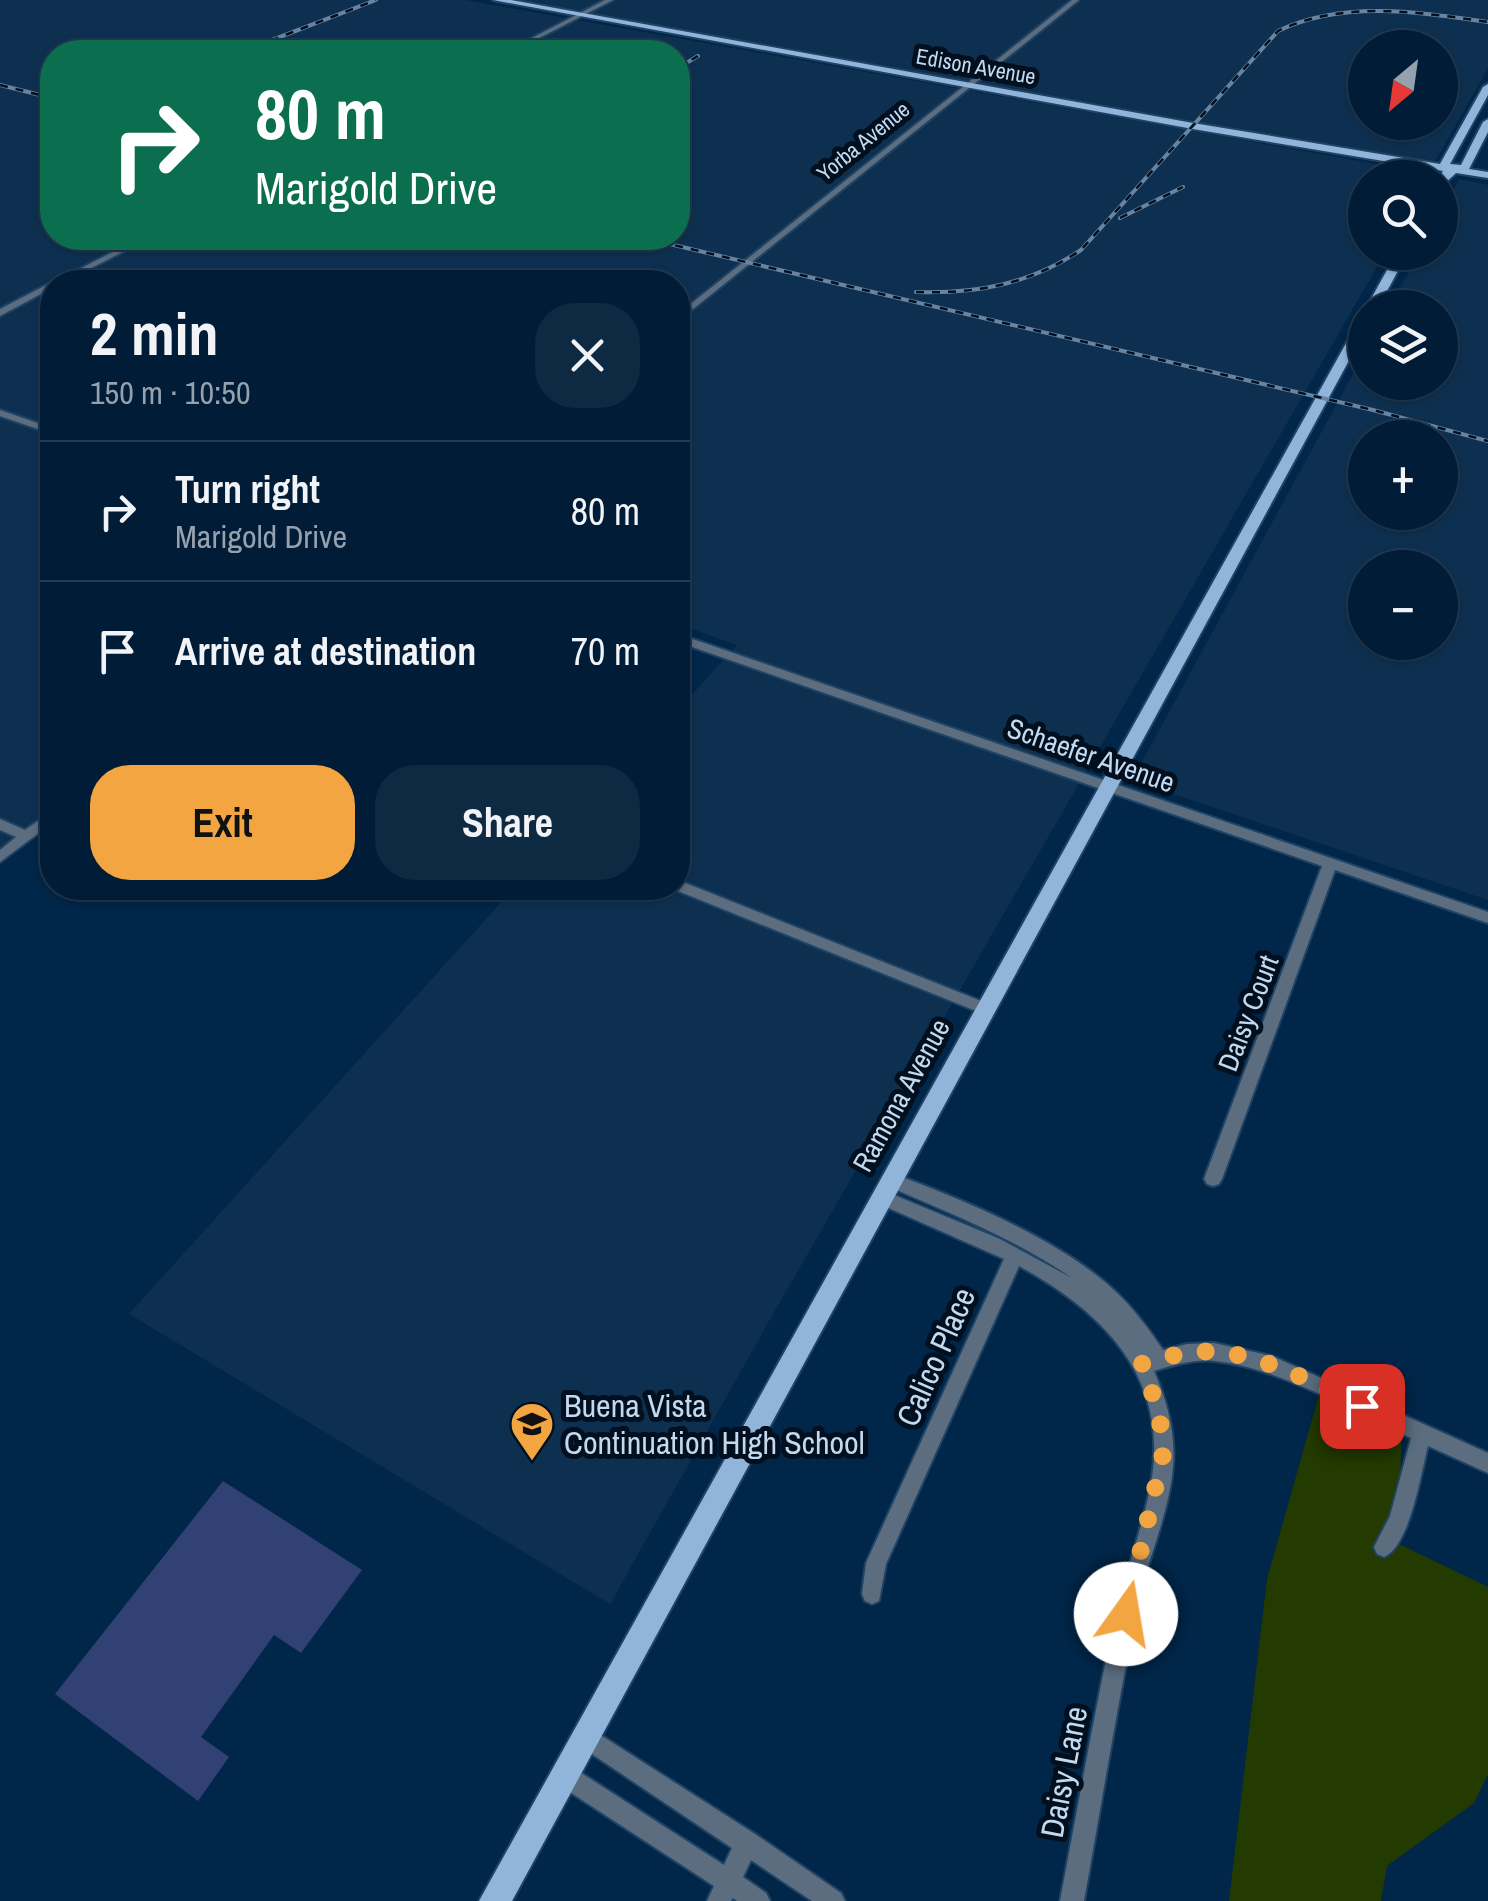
<!DOCTYPE html>
<html lang="en">
<head>
<meta charset="utf-8">
<style>
	body { margin:0; font-family:"Archivo Narrow",sans-serif; background:#0e2942; color:#f1f3f6; height:100vh; display:flex; flex-direction:column; font-size:38px; white-space:nowrap }
	* { box-sizing:border-box; margin:0 }
	p { font-size:32px; color:#95a1ad }
	.icon { flex:none; width:55px; height:55px; fill:none; stroke:currentColor; stroke-width:2; stroke-linecap:round; stroke-linejoin:round }
	.map { position:relative; flex:1; overflow:hidden }
	.sheet { position:absolute; left:40px; top:270px; width:650px; height:630px; display:flex; flex-direction:column; background:#001c37; border-radius:40px; box-shadow:0 2px 8px #0004,0 0 0 2px #223a52 }
	.sheet>* { flex:none }
	.guide { position:absolute; left:40px; top:40px; width:650px; height:210px; border-radius:40px; box-shadow:0 2px 8px #0004,0 0 0 2px #223a52; background:#0b6e4f; color:#fff; overflow:hidden }
	.needle { width:65px; rotate:209deg }
	.tools { position:absolute; left:1348px; top:30px; display:grid; gap:20px }
	.tools a { display:grid; place-items:center; width:110px; height:110px; border-radius:50%; background:#001c37; box-shadow:0 2px 8px #0004,0 0 0 2px #223a52; font-size:50px }
	.pin { position:absolute; display:grid; place-items:center; width:85px; height:85px; color:#fff; margin:-42px; border-radius:20px; box-shadow:0 5px 15px #0006 }
	.me { position:absolute; width:110px; margin:-55px; rotate:13deg; stroke-linejoin:round; filter:drop-shadow(0 0 8px #0008) }
	.turn { display:flex; align-items:center; gap:35px; height:210px; padding:0 50px; font-size:45px }
	.turn .icon { width:130px; height:130px; stroke-width:2.5 }
	.turn b { display:block; font-size:70px; line-height:85px }
	.round { display:grid; place-items:center; flex:none; width:105px; height:105px; border-radius:40px; background:#0e2942 }
	.overview { display:flex; align-items:center; justify-content:space-between; height:170px; padding:0 50px }
	h1 { font-size:60px; font-weight:700; line-height:75px }
	.cta { display:flex; gap:20px; margin-top:auto; padding:20px 50px }
	.cta a { flex:1; height:115px; border-radius:40px; background:#f2a540; color:#111; font-size:40px; font-weight:700; line-height:115px; text-align:center }
	.cta a+a { background:#0e2942; color:#f1f3f6 }
	ul { padding:0; list-style:none }
	li { display:flex; align-items:center; gap:30px; height:140px; padding:0 50px; border-top:2px solid #223a52 }
	li div { flex:1 }
	li b { display:block; font-size:38px }
	li em { font-style:normal }
	.map>svg:first-child { display:block }
	.built { fill:#0e3050; fill-rule:evenodd }
	.green { fill:#233a00 }
	.building { fill:#324174 }
	.lines { fill:none; stroke-linecap:round; stroke-linejoin:round }
	.minor-casing { stroke:#1f4364; stroke-width:4 }
	.major-casing { stroke:#1f4364; stroke-width:4 }
	.minor { fill:#5b6d7f; fill-rule:evenodd }
	.major { fill:#91b5da; fill-rule:evenodd }
	.rail-casing { stroke:#6785a2; stroke-width:4 }
	.rail { stroke:#020f1e; stroke-width:2.5; stroke-dasharray:8; stroke-linecap:butt }
	.route { stroke:#f2a540; stroke-width:18; stroke-dasharray:0 32.4 }
	.labels { text-anchor:middle; stroke-width:10; stroke-linejoin:round; paint-order:stroke }
	.far-street-label { font-size:22px; fill:#c3d9f0; stroke:#020f1e }
	.street-label { font-size:28px; fill:#c3d9f0; stroke:#020f1e }
	.near-street-label { font-size:32px; fill:#c3d9f0; stroke:#020f1e }
	.near-poi-label { font-size:32px; fill:#c3d9f0; stroke:#020f1e; text-anchor:start }
</style>
</head>
<body>
<div class="map">
<svg width="1488" height="1901" viewBox="0 0 1488 1901">
	<rect width="100%" height="100%" fill="#002649"/>
	<!-- built -->
	<path class="built" d="M0,0H466L1431,174L1429,177L1365,178V252L1385,253L769,1321L610,1604L129,1314L514,888H678V710L737,645L678,624V282H52V808L0,850ZM52,52H678V238H52Z
		M523,0H1488V68L1433,165ZM1365,48H1440V122H1365Z
		M1459,179L1488,185V900L1132,780L1365,352V382H1440V308L1389,307L1419,253L1440,252V214ZM1365,438H1440V512H1365ZM1365,568H1440V642H1365Z"/>
	<!-- green -->
	<path class="green" d="M1319,1395L1402,1432L1397,1543L1488,1587V1774L1474,1803L1387,1866L1381,1901H1229L1267,1579Z"/>
	<!-- building -->
	<path class="building" d="M223,1481L362,1570L301,1653L274,1635L201,1737L229,1757L198,1801L55,1694Z"/>
	<g class="lines">
		<defs>
			<path id="minor" d="M605,0H613L512,52H505Z
				M1072,0H1079L678,321V314Z
				M140,238H150L64,282H54Z
				M52,282V288L0,316V309Z
				M0,410L52,428V434L0,416Z
				M678,634L1488,912V923L1335,870L1222,1179L1219,1184L1213,1186L1207,1184L1204,1179L1322,866L678,642Z
				M52,811V823L0,862V850L16,837L0,830V819L25,830Z
				M678,880L991,1005L994,1009L991,1013H981L673,889L678,888Z
				M891,1173C960,1198 1061,1240 1115,1291C1134,1309 1149,1329 1163,1350L1187,1344L1214,1343L1272,1356L1488,1453V1473L1428,1446C1421,1473 1410,1546 1384,1557L1377,1554L1374,1547L1390,1516L1411,1438C1352,1411 1280,1368 1215,1361C1194,1359 1174,1365 1154,1371C1167,1401 1176,1433 1173,1467C1169,1513 1149,1556 1139,1600C1118,1700 1102,1801 1084,1901H1060C1077,1811 1093,1721 1112,1631C1122,1581 1142,1532 1151,1483C1170,1378 1103,1312 1019,1266L886,1564L879,1601L872,1604L865,1601L862,1594L866,1563L1004,1259L875,1202L872,1197L875,1192L881,1189L887,1192L1000,1239L1072,1278C1014,1238 949,1213 885,1185L882,1180L885,1175Z
				M585,1725L755,1834L841,1893L845,1901H812L751,1860L743,1877L766,1893L770,1901H737L733,1898L731,1901H707L714,1886L556,1783L553,1775L556,1767L564,1764L572,1767L724,1865L732,1848L577,1744L574,1736L577,1728Z"/>
			<path id="major" d="M493,0H511L1193,123L1440,164L1483,87L1488,84V95L1450,164L1461,165L1483,122L1488,119V132L1469,169L1488,172V178L1456,173L1440,188L1439,178L1443,171L1193,129Z
				M1397,252H1408L1378,308H1366Z
				M1365,316V331L512,1901H479L1359,320Z"/>
		</defs>
		<!-- minor casing -->
		<use href="#minor" class="minor-casing"/>
		<!-- major casing -->
		<use href="#major" class="major-casing"/>
		<!-- minor -->
		<use href="#minor" class="minor"/>
		<!-- major -->
		<use href="#major" class="major"/>
		<defs>
			<path id="rail" d="M241,52L376,0
				M678,68L698,56
				M0,85L52,98
				M1120,218L1183,187
				M644,238L1373,410L1488,441
				M916,292C977,294 1030,284 1081,250L1278,31C1343,0 1419,12 1488,22"/>
		</defs>
		<!-- rail casing -->
		<use href="#rail" class="rail-casing"/>
		<!-- rail -->
		<use href="#rail" class="rail"/>
	</g>
	<g class="lines">
		<!-- route -->
		<path class="route" d="M1126,1614L1164,1450L1158,1408L1141,1364C1156,1361 1171,1355 1186,1353C1246,1343 1310,1382 1362,1406"/>
	</g>
	<!-- icons -->
	<defs>
		<symbol id="school-pin" viewBox="-11 -11 22 30"><path d="M0 17L-7.5 6A9.5 9.5 0 1 1 7.5 6Z" fill="#f2a540" stroke="#020f1e"/><path d="M0-5L7-2L0 1L-7-2ZM-4 1L0 2.5L4 1V4Q0 6-4 4Z" fill="#111"/></symbol>
	</defs>
	<g fill-rule="evenodd">
		<use href="#school-pin" x="507" y="1399" width="50" height="68"/>
	</g>
	<g class="labels">
		<!-- far-street labels -->
		<g class="far-street-label">
			<text transform="translate(976 66) rotate(10)" y="8">Edison Avenue</text>
			<text transform="translate(863 141) rotate(-39)" y="8">Yorba Avenue</text>
		</g>
		<!-- street labels -->
		<g class="street-label">
			<text transform="translate(1091 755) rotate(19)" y="10">Schaefer Avenue</text>
			<text transform="translate(1248 1013) rotate(-69)" y="10">Daisy Court</text>
			<text transform="translate(901 1095) rotate(-61)" y="10">Ramona Avenue</text>
		</g>
		<!-- near-street labels -->
		<g class="near-street-label">
			<text transform="translate(936 1357) rotate(-66)" y="11">Calico Place</text>
			<text transform="translate(1064 1772) rotate(-79)" y="11">Daisy Lane</text>
		</g>
		<!-- near-poi labels -->
		<g class="near-poi-label">
			<text x="564" y="1417">Buena Vista<tspan x="564" dy="37">Continuation High School</tspan></text>
		</g>
	</g>
</svg>
<div class="tools">
<a><svg class="needle" viewBox="-14 -14 28 28"><path d="M0-13l5 13h-10z" fill="#e53935"/><path d="M0 13l5-13h-10z" fill="#95a1ad"/></svg></a>
<a><svg class="icon" aria-label="search" viewBox="0 0 24 24"><circle cx="10" cy="10" r="6"/><path d="M15 15l6 6"/></svg></a>
<a><svg class="icon" aria-label="layers" viewBox="0 0 24 24"><path d="M12 4l9 5-9 5-9-5zM3 14l9 5 9-5"/></svg></a>
<a>+</a>
<a>−</a>
</div>
<div class="pin" style="left:1362px;top:1406px;background:#d93025"><svg class="icon" aria-label="arrive" viewBox="0 0 24 24"><path d="M6 21V4h12l-3 4 3 4H6"/></svg></div>
<svg class="me" style="left:1126px;top:1614px" viewBox="-20 -20 40 40"><circle r="19" fill="#fff"/><path d="M0-13L10 11 0 6-10 11z" fill="#f2a540"/></svg>
<div class="guide">
<div class="turn"><svg class="icon" aria-label="right" viewBox="0 0 24 24"><path d="M7 20v-9h11M14 6l5 5-5 5"/></svg><div><b>80 m</b>Marigold Drive</div></div>
</div>
<section class="sheet">
<div class="overview"><div><h1>2 min</h1><p>150 m · 10:50</p></div><a class="round"><svg class="icon" aria-label="close" viewBox="0 0 24 24"><path d="M6 6l12 12M18 6L6 18"/></svg></a></div>
<ul>
<li><svg class="icon" aria-label="right" viewBox="0 0 24 24"><path d="M7 20v-9h11M14 6l5 5-5 5"/></svg><div><b>Turn right</b><p>Marigold Drive</p></div><em>80 m</em></li>
<li><svg class="icon" aria-label="arrive" viewBox="0 0 24 24"><path d="M6 21V4h12l-3 4 3 4H6"/></svg><div><b>Arrive at destination</b></div><em>70 m</em></li>
</ul>
<div class="cta"><a>Exit</a><a>Share</a></div>
</section>
</div>
</body>
</html>
